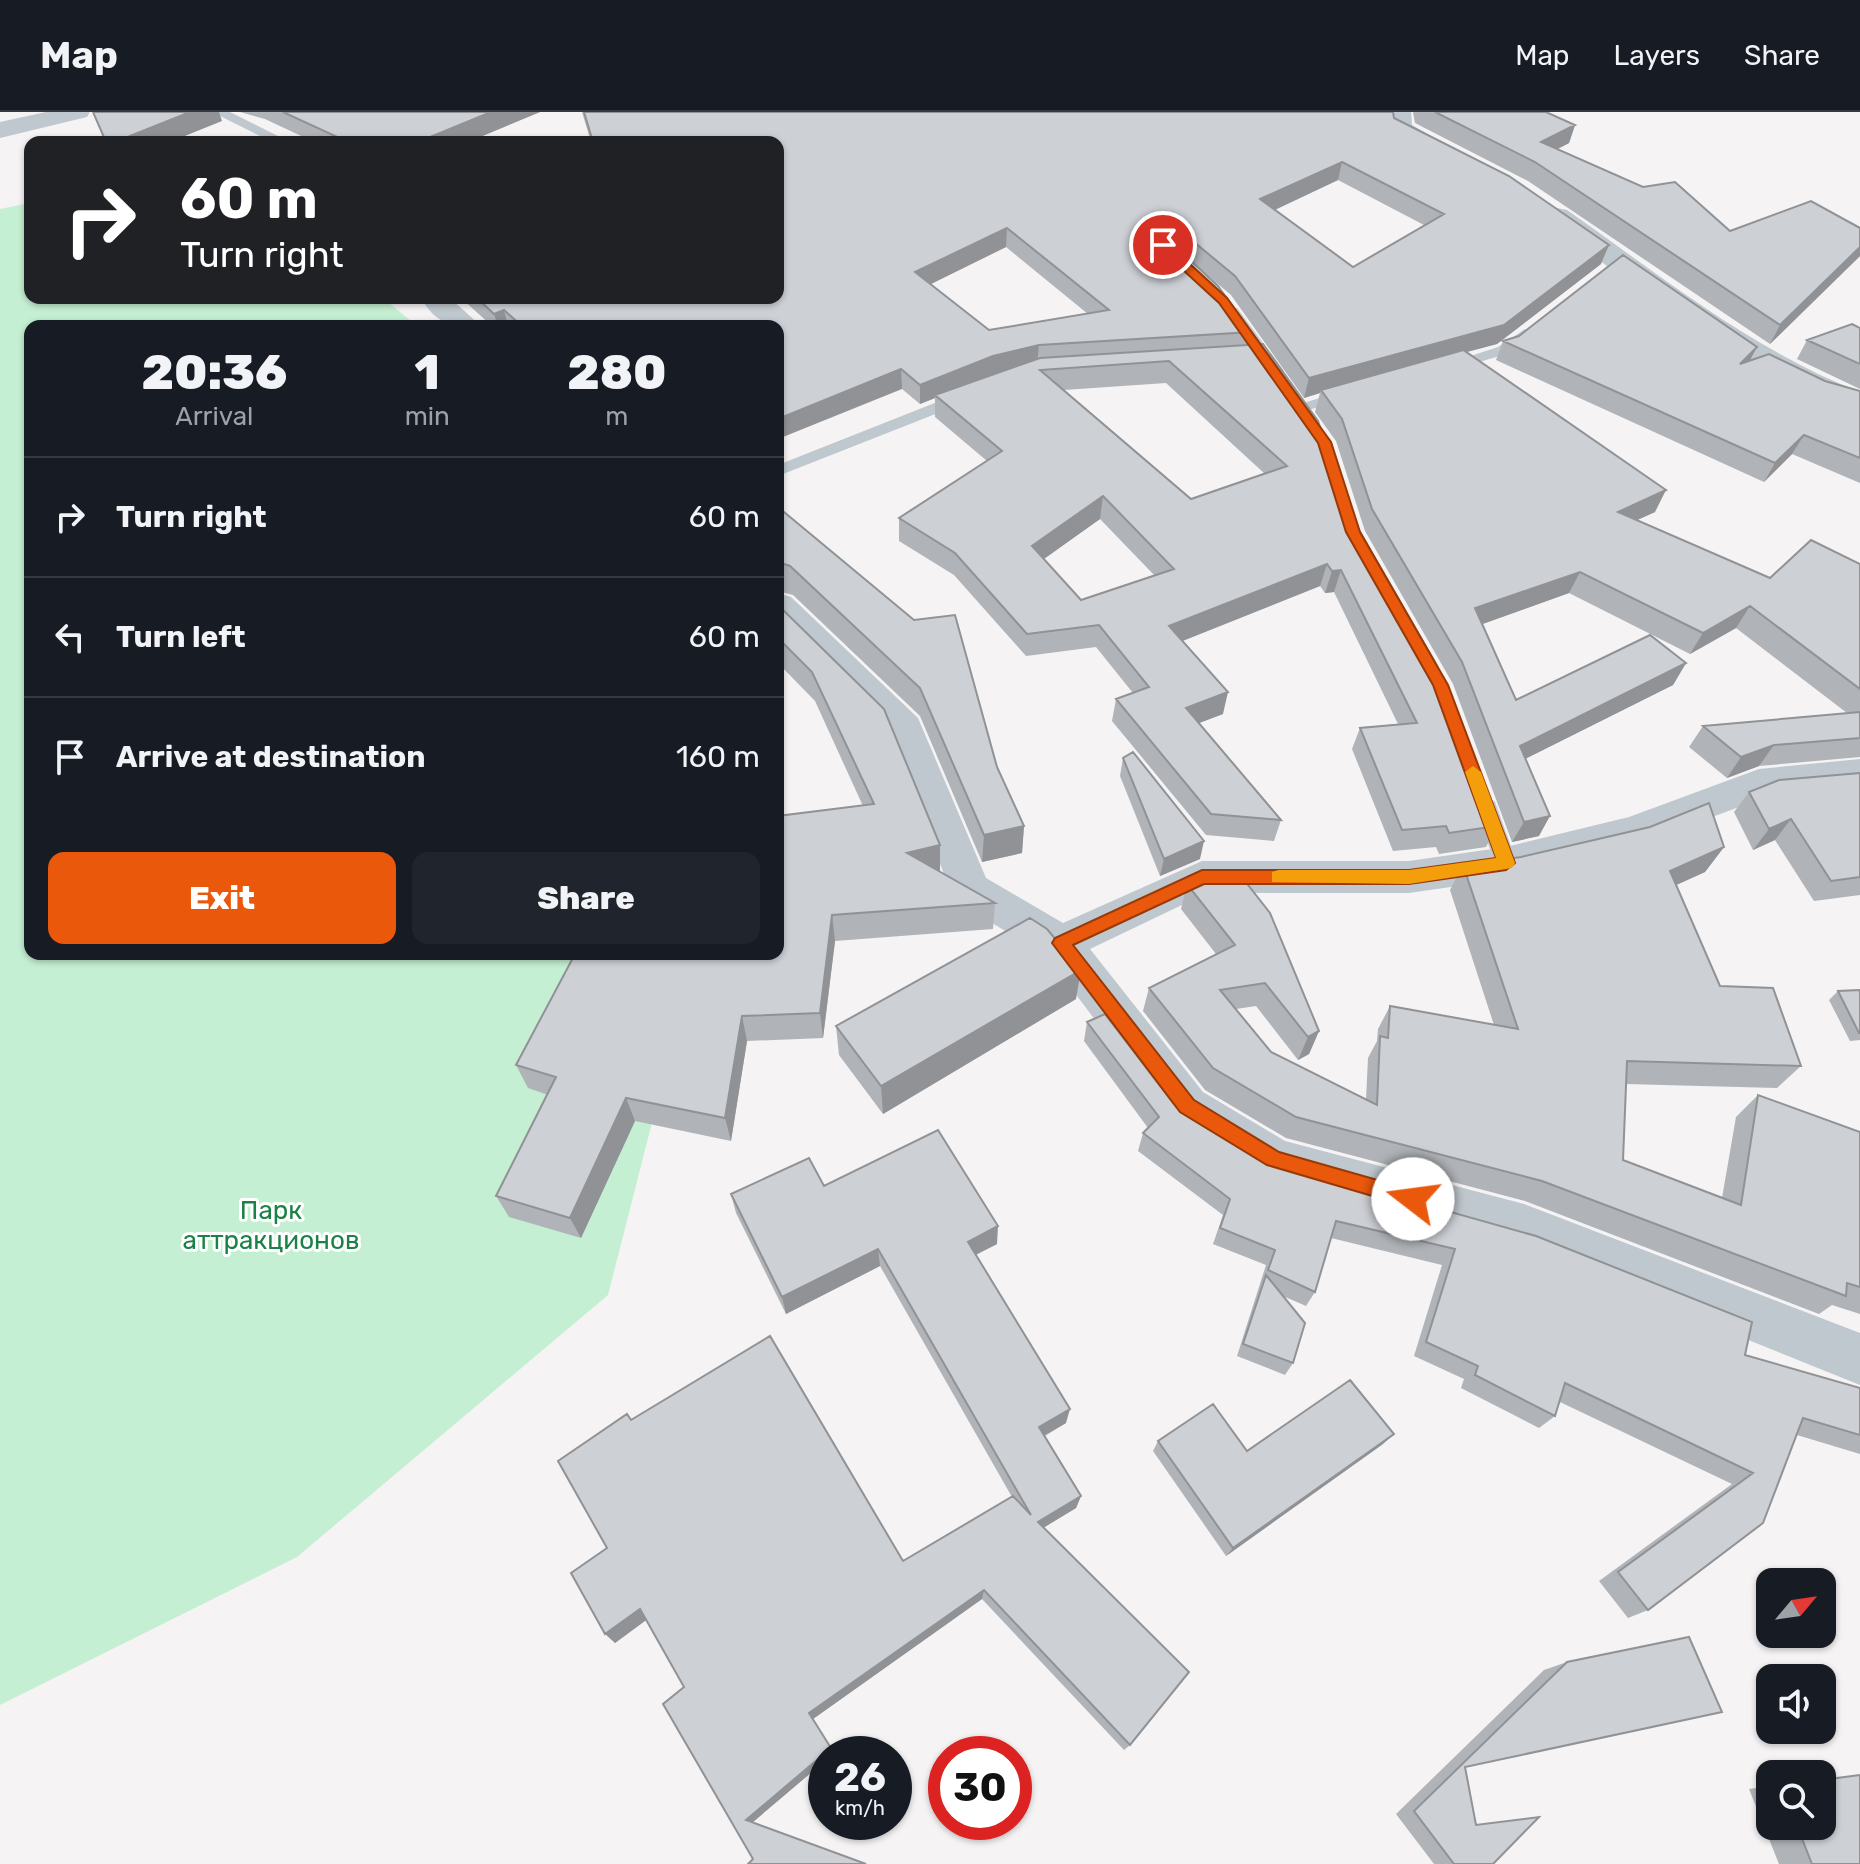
<!DOCTYPE html>
<html lang="en">
<head>
<meta charset="utf-8">
<style>
	body { margin:0; font-family:Rubik,sans-serif; background:#20242c; color:#f1f3f6; height:100vh; display:flex; flex-direction:column; font-size:30px; white-space:nowrap }
	* { box-sizing:border-box; margin:0 }
	p { font-size:26px; color:#9ea1a6 }
	.icon { flex:none; width:44px; height:44px; fill:none; stroke:currentColor; stroke-width:2; stroke-linecap:round; stroke-linejoin:round }
	.map { position:relative; flex:1; overflow:hidden }
	.sheet { position:absolute; left:24px; top:208px; width:760px; height:640px; display:flex; flex-direction:column; background:#171b24; border-radius:16px; box-shadow:0 2px 6px #0004 }
	.sheet>* { flex:none }
	.top-card { position:absolute; left:24px; top:24px; width:760px; height:168px; border-radius:16px; box-shadow:0 2px 6px #0004; background:#202124; color:#fff; overflow:hidden }
	.needle { width:52px; rotate:61deg }
	.tools { position:absolute; left:1756px; top:1456px; display:grid; gap:16px }
	.tools a { display:grid; place-items:center; width:80px; height:80px; border-radius:16px; background:#171b24; box-shadow:0 2px 6px #0004; font-size:40px }
	.speed { position:absolute; left:808px; top:1624px; display:flex; gap:16px; font-size:40px; font-weight:700; text-align:center }
	.speed>* { display:grid; place-content:center; width:104px; height:104px; border-radius:50%; background:#171b24; box-shadow:0 2px 6px #0004; line-height:1 }
	.speed small { font-size:20px; font-weight:400 }
	.speed .limit { border:12px solid #d22; background:#fff; color:#111 }
	.pin { position:absolute; display:grid; place-items:center; width:68px; height:68px; color:#fff; margin:-34px; border:4px solid #fff; border-radius:50%; box-shadow:0 2px 8px #0007 }
	.me { position:absolute; width:88px; margin:-44px; rotate:285deg; stroke-linejoin:round; filter:drop-shadow(0 0 6px #0008) }
	.turn { display:flex; align-items:center; gap:28px; height:168px; padding:0 24px; font-size:36px }
	.turn .icon { width:104px; height:104px; stroke-width:2.5 }
	.turn b { display:block; font-size:56px; line-height:68px }
	.eta { display:flex; justify-content:space-evenly; align-items:center; height:136px; text-align:center }
	.eta b { font-size:48px; font-weight:800; line-height:56px }
	.cta { display:flex; gap:16px; margin-top:auto; padding:16px 24px }
	.cta a { flex:1; height:92px; border-radius:16px; background:#ea580c; color:#fff; font-size:32px; font-weight:800; line-height:92px; text-align:center }
	.cta a+a { background:#20242c; color:#f1f3f6 }
	ul { padding:0; list-style:none }
	li { display:flex; align-items:center; gap:24px; height:120px; padding:0 24px; border-top:2px solid #363941 }
	li div { flex:1 }
	li b { display:block; font-size:30px }
	li em { font-style:normal }
	header { display:flex; align-items:center; gap:48px; box-sizing:border-box; height:112px; padding:0 40px; background:#171b24; border-bottom:2px solid #363941 }
	header strong { font-size:38px }
	nav { display:flex; gap:44px; margin-inline-start:auto; font-size:28px }
	.map>svg:first-child { display:block }
	.green { fill:#c5efd2 }
	.lines { fill:none; stroke-linecap:round; stroke-linejoin:round }
	.lane { fill:#bfc8ce; fill-rule:evenodd }
	.street { fill:#bfc8ce; fill-rule:evenodd }
	.wall { fill:#b0b3b7; fill-rule:evenodd }
	.shaded-wall { fill:#909295 }
	.building { fill:#cdd0d5; stroke:#909295; stroke-width:2; fill-rule:evenodd }
	.route { fill:#ea580c; stroke:#983908; stroke-width:2 }
	.slow { fill:#f59e0b }
	.labels { text-anchor:middle; stroke-width:6; stroke-linejoin:round; paint-order:stroke }
	.park-label { font-size:26px; fill:#1c8147; stroke:#fff }
</style>
</head>
<body>
<header>
<strong>Map</strong>
<nav><a>Map</a><a>Layers</a><a>Share</a></nav>
</header>
<div class="map">
<svg width="1860" height="1752" viewBox="0 0 1860 1752">
	<rect width="100%" height="100%" fill="#f5f3f3"/>
	<!-- green -->
	<path class="green" d="M30,91V186H383L417,214H30V842H695L608,1183L297,1445L0,1593V97Z"/>
	<g class="lines">
		<!-- lane -->
		<path class="lane" d="M212,0H230L290,30H272Z
			M1225,196H1237L1284,259L1282,263H1270L1223,199Z
			M1525,217L1533,222L1510,241L1445,260L1437,255L1498,235Z
			M1348,277L1356,282L1354,286L1300,300L1291,295Z
			M965,279L973,284L971,288L778,364V353Z
			M1484,682L1495,690L1517,751L1514,757H1498L1495,751L1473,690Z"/>
		<!-- street -->
		<path class="street" d="M46,0H90L87,5L0,26V10Z
			M1387,0H1411L1412,13L1458,40L1445,48L1391,22Z
			M1557,96L1567,98C1661,164 1752,238 1860,280V300C1752,274 1638,174 1547,110L1544,104L1547,98Z
			M427,186H450L481,214C455,214 439,214 424,191Z
			M778,481L791,485L918,606L986,766L1063,811L1202,749H1409L1506,735L1629,705L1759,657L1860,647V677L1763,686L1635,734L1506,767L1409,781H1207L1090,837L1203,980L1285,1029L1524,1092L1860,1221V1273L1522,1137L1257,1062L1171,1008L1046,843L955,789L888,623L778,514Z"/>
	</g>
	<!-- wall -->
	<path class="wall" d="M240,0H540L468,30H314L265,7Z
		M582,0H1393L1394,6L1601,152L1497,232L1467,240L1655,400L1636,408L1770,466L1860,452V645L1759,654L1727,666L1689,635L1703,614L1847,601L1736,516L1690,542L1569,481L1482,512L1516,588L1686,551L1673,573L1525,647L1539,724L1512,730L1453,572L1365,419L1336,329L1315,300L1320,281L1304,286L1231,183L1199,156L1251,220L1249,233L1348,399L1497,714L1486,735L1439,742L1436,735L1393,739L1352,637L1360,616L1398,612L1334,480L1325,481L1320,474L1182,529L1223,602L1198,611L1281,708L1274,729L1206,723L1112,609L1116,587L1133,581L1096,535L1026,544L954,463L899,429V406L987,349L935,305V286L920,292L902,277L778,214H492L461,186H778V30H591ZM1338,68L1424,113L1353,155L1275,98ZM1006,135L1088,202L989,218L930,172ZM1166,271L1265,362L1191,387L1064,278ZM1100,407L1155,464L1081,488L1043,447Z
		M1413,0H1546L1575,13L1569,31L1557,37L1730,119L1860,116V144L1770,232L1528,69L1415,11Z
		M1860,216V277L1797,247L1807,228Z
		M1519,224L1750,248L1860,279V371L1792,342L1764,370L1496,248L1503,229Z
		M778,395L997,655L1024,714L1022,741L982,750L920,604L793,483L778,479Z
		M778,493L940,760L995,791L993,817L835,829L823,926L747,929L731,1029L635,1009L581,1126L509,1105L496,1084L548,983L528,976L516,953L778,842L863,694L815,589L778,551Z
		M1123,646L1200,747L1160,764L1120,664Z
		M1860,661V783L1814,789L1775,728L1753,738L1734,700L1749,680Z
		M1724,735L1705,760L1676,773L1720,874L1801,954L1777,976L1626,972L1623,1048L1722,1086L1736,1005L1758,983L1860,1020V1202L1832,1193L1819,1202L1525,1089L1286,1026L1205,978L1143,899L1149,876L1216,842L1181,797L1187,772L1319,919L1309,942L1298,948L1256,894L1236,897L1271,940L1366,988L1368,946L1377,929L1378,917L1390,894L1494,913L1450,778L1463,753Z
		M1860,878V928L1850,929L1829,888L1838,879Z
		M1076,887L883,1002L839,943L836,914Z
		M1087,910L1174,992L1263,1047L1745,1243L1860,1276V1342L1797,1323L1648,1498L1628,1506L1599,1469L1732,1372L1560,1290L1555,1304L1539,1316L1461,1276L1464,1267L1414,1244L1442,1153L1331,1126L1315,1180L1306,1194L1283,1184L1293,1251L1285,1263L1237,1244L1266,1153L1213,1132L1223,1103L1138,1039L1143,1021L1148,1016L1084,929Z
		M824,1074L997,1132L976,1143L1066,1311L1045,1324L1081,1384L1076,1396L1044,1415L1130,1633L1124,1638L982,1487L813,1607L834,1641L826,1642V1648L753,1710V1747L684,1575L646,1508L615,1531L607,1436L631,1308L903,1449L1012,1385L880,1154L786,1202L736,1101L731,1082Z
		M1158,1329L1247,1339L1383,1332L1226,1444L1153,1339Z
		M1567,1550L1465,1655L1476,1713L1493,1752H1434L1396,1702L1544,1558Z
		M1770,1674V1714H1822L1860,1752H1779L1749,1677Z"/>
	<!-- shaded-wall -->
	<path class="shaded-wall" d="M190,0H219L222,9L170,30H115Z
		M491,0H540L468,30H418Z
		M1575,13L1569,31L1535,49L1541,30Z
		M1342,50L1338,68L1257,106L1260,87Z
		M1165,106L1162,125L1156,128L1158,109Z
		M1007,116L1006,135L915,180V160Z
		M1609,133L1601,152L1497,232L1321,278L1320,281L1304,286L1309,266Z
		M1860,135V144L1770,232L1780,213Z
		M504,198L508,214H498L494,202Z
		M1039,233L1037,252L935,283V286L920,292V273L993,244Z
		M1757,235L1747,254L1740,252Z
		M901,257L902,277L778,327V307Z
		M1804,323L1792,342L1764,370L1775,351Z
		M1666,378L1655,400L1607,422L1618,400Z
		M1103,384L1100,407L1030,457L1032,434Z
		M1327,452L1320,474L1165,536L1169,514Z
		M1341,458L1334,480L1325,481L1332,459Z
		M1580,460L1569,481L1466,518L1475,496Z
		M1750,494L1736,516L1690,542L1703,521Z
		M1686,551L1673,573L1509,655L1520,634Z
		M1228,580L1223,602L1181,618L1186,596Z
		M1774,633L1759,654L1727,666L1741,645Z
		M1550,704L1539,724L1512,730L1524,710Z
		M1791,707L1775,728L1753,738L1769,717Z
		M1024,714L1022,741L982,750L984,723Z
		M1204,729L1200,747L1160,764L1164,747Z
		M940,733V760L907,741Z
		M1724,735L1705,760L1652,784L1670,759Z
		M832,803L835,829L823,926L820,901Z
		M1081,858L1076,887L883,1002L881,974Z
		M742,904L747,929L731,1029L725,1006Z
		M1319,919L1309,942L1298,948L1308,925Z
		M626,986L635,1009L581,1126L570,1106Z
		M998,1114L997,1132L967,1147L968,1130Z
		M878,1137L880,1154L786,1202L782,1185Z
		M1070,1297L1066,1311L1036,1328L1039,1315Z
		M1394,1322L1383,1332L1226,1444L1233,1436Z
		M1081,1384L1076,1396L1035,1421L1038,1410Z
		M984,1478L982,1487L813,1607L834,1641L826,1642V1648L753,1710L746,1708L809,1601Z
		M640,1497L649,1506L615,1531L605,1522Z"/>
	<!-- building -->
	<path class="building" d="M93,0H190L115,30H106Z
		M283,0H491L418,30H348Z
		M584,0H1393L1394,6L1509,64L1609,133L1504,213L1309,266L1235,164L1165,106L1158,109L1159,119L1218,174L1251,220L1039,233L993,244L920,273L901,257L778,307V214H535L532,212L522,214L504,198L494,202L477,186H778V30H593ZM1342,50L1444,102L1353,155L1260,87ZM1007,116L1109,198L989,218L915,160Z
		M1435,0H1546L1575,13L1541,30L1643,75L1675,70L1730,119L1811,89L1860,116V135L1780,213L1535,50Z
		M1623,143L1757,235L1740,252L1769,242L1825,269L1860,279V346L1804,323L1775,351L1503,229L1519,224Z
		M1852,212L1860,216V252L1807,228Z
		M1263,232L1318,309L1348,399L1436,552L1497,714L1449,721L1446,714L1402,718L1360,616L1417,611L1341,458L1332,459L1327,452L1169,514L1228,580L1186,596L1281,708L1211,702L1116,587L1149,575L1099,513L1027,522L955,441L899,406L1002,339L935,283L1040,246ZM1169,249L1287,354L1191,387L1040,258ZM1103,384L1174,457L1081,488L1032,434Z
		M1467,237L1465,239L1666,378L1618,400L1770,466L1811,428L1860,452V577L1750,494L1703,521L1580,460L1475,496L1516,588L1650,523L1686,551L1520,634L1550,704L1524,710L1462,550L1372,397L1342,307L1321,278Z
		M778,395L914,508L955,503L997,655L1024,714L984,723L920,576L790,454L778,450Z
		M778,493L884,597L940,733L907,741L995,791L832,803L820,901L742,904L725,1006L626,986L570,1106L496,1084L556,965L516,953L575,842H778V704L874,692L812,560L778,526Z
		M1860,600V626L1774,633L1741,645L1703,614Z
		M1133,640L1204,729L1164,747L1123,646Z
		M1860,661V765L1831,769L1791,707L1769,717L1749,680L1779,668Z
		M1709,691L1724,735L1670,759L1720,874L1773,876L1801,954L1627,949L1623,1048L1741,1093L1758,983L1860,1020V1175L1847,1171L1846,1184L1542,1069L1296,1005L1213,956L1149,876L1235,833L1187,772L1215,759H1237L1270,801L1319,919L1308,925L1265,871L1220,878L1271,940L1377,993L1380,924L1388,926L1390,894L1518,917L1463,753L1521,745L1650,715Z
		M1030,806L1047,817L1081,858L881,974L836,914Z
		M1860,878V921H1859L1838,879Z
		M1105,902L1174,992L1263,1047L1536,1124L1752,1210L1745,1243L1860,1276V1323L1803,1306L1763,1411L1648,1498L1618,1460L1753,1361L1565,1271L1555,1304L1475,1263L1478,1254L1426,1230L1455,1137L1336,1109L1315,1180L1268,1158L1275,1138L1220,1116L1230,1087L1143,1021L1159,1005L1087,910Z
		M938,1018L998,1114L968,1130L1070,1297L1039,1315L1081,1384L1038,1410L1189,1560L1130,1633L984,1478L809,1601L831,1636L746,1708L866,1752H748L753,1747L663,1592L684,1575L640,1497L605,1522L571,1461L607,1436L558,1349L627,1302L631,1308L770,1224L903,1449L1013,1384L1031,1403L878,1137L782,1185L731,1082L809,1046L824,1074Z
		M1266,1163L1305,1211L1293,1251L1243,1232Z
		M1350,1268L1394,1322L1233,1436L1158,1329L1213,1292L1247,1339Z
		M1689,1525L1722,1600L1465,1655L1476,1713L1539,1705L1493,1752H1454L1414,1699L1567,1550Z
		M1860,1663V1752H1812L1797,1714H1822V1668Z"/>
	<!-- route -->
	<path class="route" d="M1159,131H1167L1227,186L1331,330L1360,420L1448,573L1515,751L1506,758L1409,772H1204L1073,833L1194,988L1279,1040L1420,1080L1423,1087L1420,1094L1413,1096L1267,1053L1180,1000L1052,831L1055,826L1202,758H1409L1496,746L1433,573L1346,420L1318,331L1219,191L1159,136Z"/>
	<!-- slow -->
	<path class="slow" d="M1473,654L1481,660L1515,751L1512,756L1409,772L1272,770V760L1278,758H1409L1496,746L1465,660Z"/>
	<g class="labels">
		<!-- park labels -->
		<g class="park-label">
			<text x="271" y="1107">Парк<tspan x="271" dy="30">аттракционов</tspan></text>
		</g>
	</g>
</svg>
<div class="tools">
<a><svg class="needle" viewBox="-14 -14 28 28"><path d="M0-13l5 13h-10z" fill="#e53935"/><path d="M0 13l5-13h-10z" fill="#9ea1a6"/></svg></a>
<a><svg class="icon" aria-label="sound" viewBox="0 0 24 24"><path d="M4 9h4l5-4v14l-5-4H4zM17 9q2 3 0 6"/></svg></a>
<a><svg class="icon" aria-label="search" viewBox="0 0 24 24"><circle cx="10" cy="10" r="6"/><path d="M15 15l6 6"/></svg></a>
</div>
<div class="speed"><div>26<small>km/h</small></div><div class="limit">30</div></div>
<div class="pin" style="left:1163px;top:133px;background:#d93025"><svg class="icon" aria-label="arrive" viewBox="0 0 24 24"><path d="M6 21V4h12l-3 4 3 4H6"/></svg></div>
<svg class="me" style="left:1413px;top:1087px" viewBox="-20 -20 40 40"><circle r="19" fill="#fff"/><path d="M0-13L10 11 0 6-10 11z" fill="#ea580c"/></svg>
<div class="top-card">
<div class="turn"><svg class="icon" aria-label="right" viewBox="0 0 24 24"><path d="M7 20v-9h11M14 6l5 5-5 5"/></svg><div><b>60 m</b>Turn right</div></div>
</div>
<section class="sheet">
<div class="eta">
<div><b>20:36</b><p>Arrival</p></div>
<div><b>1</b><p>min</p></div>
<div><b>280</b><p>m</p></div>
</div>
<ul>
<li><svg class="icon" aria-label="right" viewBox="0 0 24 24"><path d="M7 20v-9h11M14 6l5 5-5 5"/></svg><div><b>Turn right</b></div><em>60 m</em></li>
<li><svg class="icon" aria-label="left" viewBox="0 0 24 24"><path d="M17 20v-9H6M10 6l-5 5 5 5"/></svg><div><b>Turn left</b></div><em>60 m</em></li>
<li><svg class="icon" aria-label="arrive" viewBox="0 0 24 24"><path d="M6 21V4h12l-3 4 3 4H6"/></svg><div><b>Arrive at destination</b></div><em>160 m</em></li>
</ul>
<div class="cta"><a>Exit</a><a>Share</a></div>
</section>
</div>
</body>
</html>
